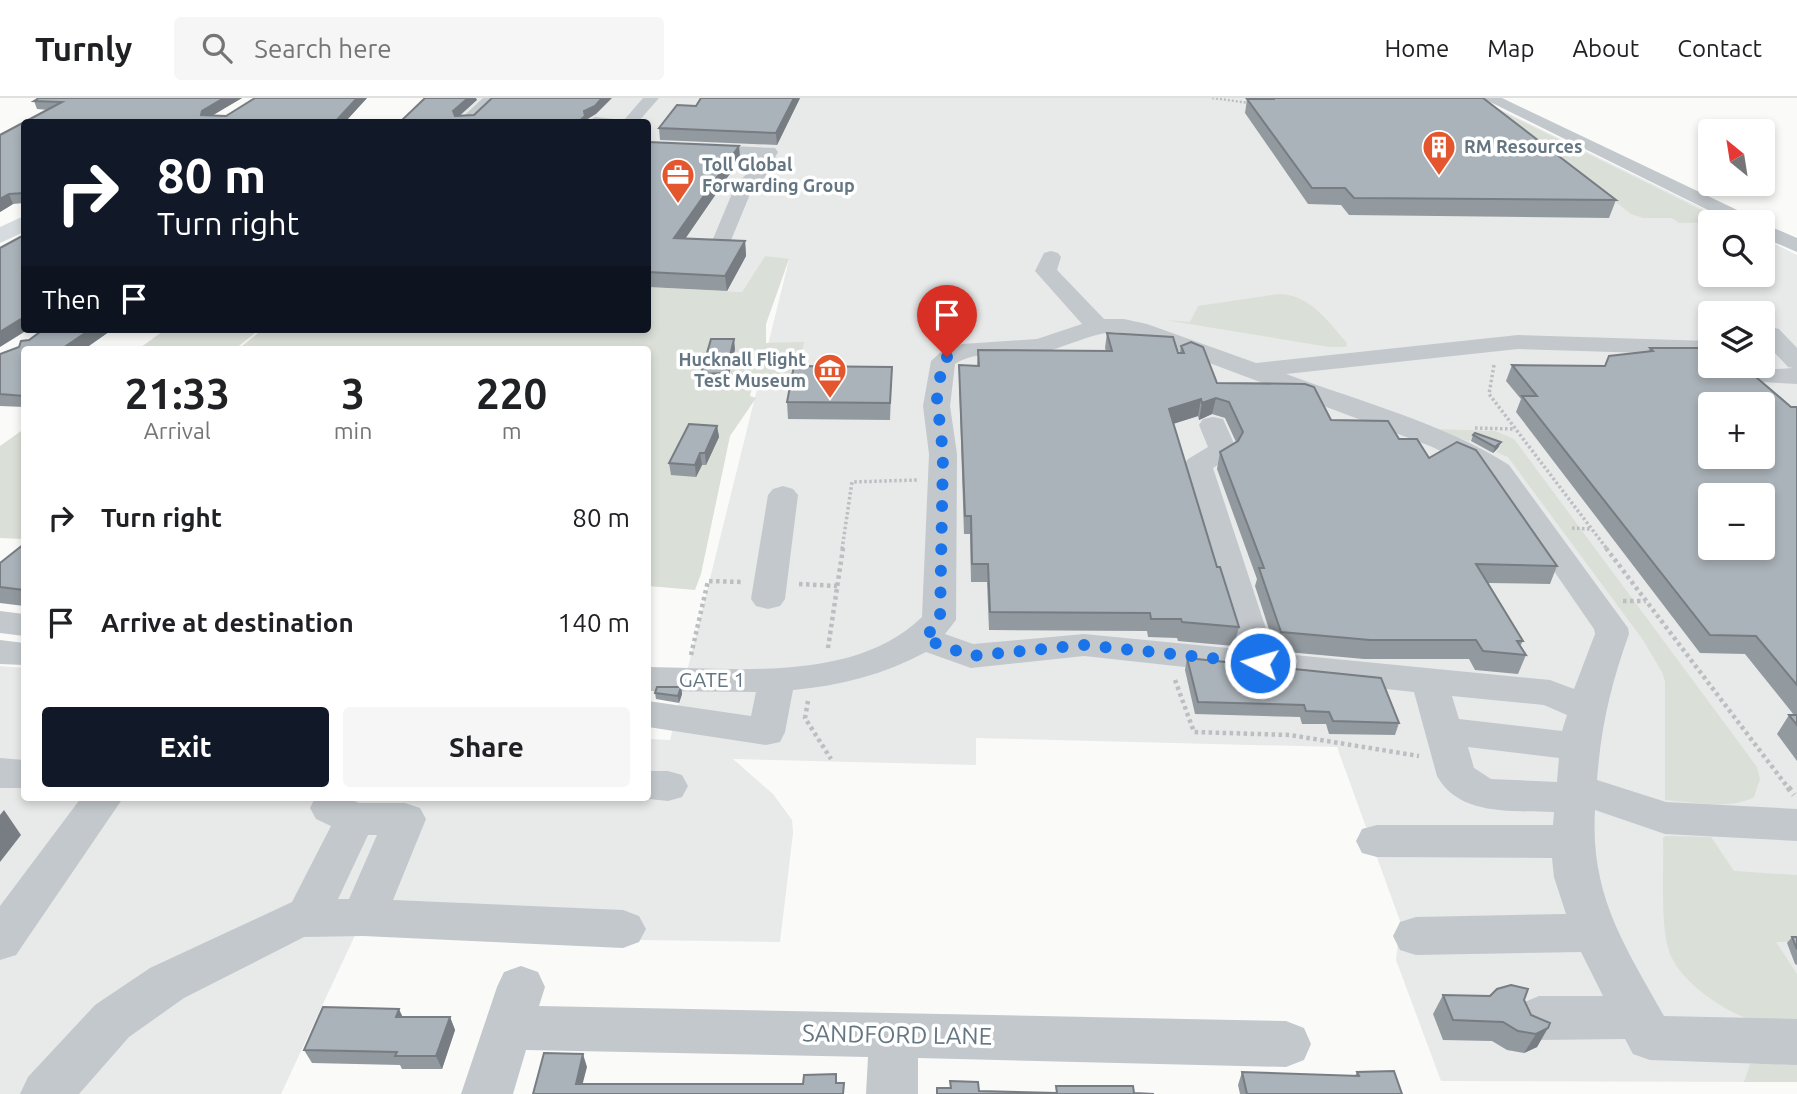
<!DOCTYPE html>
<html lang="en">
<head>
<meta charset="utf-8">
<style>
	body { margin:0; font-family:Ubuntu,sans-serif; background:#f6f6f6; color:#202124; height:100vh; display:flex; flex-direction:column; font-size:26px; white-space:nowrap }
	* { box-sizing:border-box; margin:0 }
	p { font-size:23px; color:#757577 }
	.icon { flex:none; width:38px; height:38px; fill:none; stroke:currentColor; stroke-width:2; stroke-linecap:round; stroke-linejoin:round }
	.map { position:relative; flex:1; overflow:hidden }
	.details { position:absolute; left:21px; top:248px; width:630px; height:455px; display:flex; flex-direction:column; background:#fff; border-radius:7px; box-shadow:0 4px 10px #0003 }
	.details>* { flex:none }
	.hud { position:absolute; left:21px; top:21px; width:630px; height:214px; border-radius:7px; box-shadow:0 4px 10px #0003; background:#111827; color:#fff; overflow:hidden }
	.needle { width:46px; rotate:330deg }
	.buttons { position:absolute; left:1698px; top:21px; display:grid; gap:14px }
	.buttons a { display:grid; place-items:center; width:77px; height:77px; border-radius:7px; background:#fff; box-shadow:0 4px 10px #0003; font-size:35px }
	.pin { position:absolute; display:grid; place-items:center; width:60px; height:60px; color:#fff; margin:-72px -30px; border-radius:50% 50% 50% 0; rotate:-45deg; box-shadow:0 0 7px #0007 }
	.pin .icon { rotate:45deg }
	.me { position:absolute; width:77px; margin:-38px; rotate:276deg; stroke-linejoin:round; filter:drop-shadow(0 0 5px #0008) }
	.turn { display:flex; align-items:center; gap:24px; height:147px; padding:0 21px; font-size:32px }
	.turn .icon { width:91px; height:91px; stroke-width:2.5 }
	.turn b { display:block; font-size:49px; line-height:60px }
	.then { display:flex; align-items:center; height:66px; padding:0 21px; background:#0003; gap:14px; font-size:26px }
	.eta { display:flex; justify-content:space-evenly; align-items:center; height:119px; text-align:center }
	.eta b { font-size:42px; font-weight:700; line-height:49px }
	.button { display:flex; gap:14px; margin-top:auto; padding:14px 21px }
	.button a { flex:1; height:80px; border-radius:7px; background:#111827; color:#fff; font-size:28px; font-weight:700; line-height:80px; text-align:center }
	.button a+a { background:#f6f6f6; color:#202124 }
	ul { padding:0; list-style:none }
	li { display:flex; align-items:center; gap:21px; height:105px; padding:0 21px }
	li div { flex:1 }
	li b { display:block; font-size:26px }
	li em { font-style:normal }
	header { display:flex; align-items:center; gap:42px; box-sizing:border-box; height:98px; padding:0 35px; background:#fff; border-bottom:2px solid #e0e0e0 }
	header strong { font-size:33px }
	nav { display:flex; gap:38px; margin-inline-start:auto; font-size:24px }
	.search { width:490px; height:63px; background:#f6f6f6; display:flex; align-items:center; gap:18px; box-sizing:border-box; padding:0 24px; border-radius:7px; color:#757577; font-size:26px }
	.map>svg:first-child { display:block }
	.built { fill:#e8e9e9; fill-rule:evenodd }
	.green { fill:#dadfd7 }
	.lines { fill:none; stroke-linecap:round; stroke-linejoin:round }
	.path-far3 { stroke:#bbbfc2; stroke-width:2.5; stroke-dasharray:2 2; stroke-linecap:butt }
	.path-far2 { stroke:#bbbfc2; stroke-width:3.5; stroke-dasharray:2.5 2.5; stroke-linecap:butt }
	.path-far1 { stroke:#bbbfc2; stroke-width:4.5; stroke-dasharray:3.5 3.5; stroke-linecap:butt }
	.path { stroke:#bbbfc2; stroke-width:6; stroke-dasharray:4.5 4.5; stroke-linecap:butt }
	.minor { fill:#c3c8cc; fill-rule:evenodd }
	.major { fill:#d6dbdf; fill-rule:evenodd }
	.wall { fill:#929a9f }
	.shaded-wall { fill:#777d82 }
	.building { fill:#aab3b9; stroke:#777d82; stroke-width:2; fill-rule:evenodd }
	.route { stroke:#1a73e8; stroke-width:12; stroke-dasharray:0 21.6 }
	.labels { text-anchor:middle; stroke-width:7; stroke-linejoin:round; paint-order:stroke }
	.far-poi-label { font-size:18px; font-weight:bold; fill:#657683; stroke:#fff; text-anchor:start }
	.street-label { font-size:21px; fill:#657683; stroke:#fff }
	.near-street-label { font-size:24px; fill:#657683; stroke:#fff }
</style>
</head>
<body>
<header>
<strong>Turnly</strong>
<div class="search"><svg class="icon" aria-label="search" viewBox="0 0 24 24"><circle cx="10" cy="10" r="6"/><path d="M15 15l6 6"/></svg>Search here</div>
<nav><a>Home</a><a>Map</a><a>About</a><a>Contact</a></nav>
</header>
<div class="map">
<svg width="1797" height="996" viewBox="0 0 1797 996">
	<rect width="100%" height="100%" fill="#fafaf8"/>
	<!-- built -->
	<path class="built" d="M474,0H1477L1731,124H1710V177H1762V140L1797,157V984L1441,983L1396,862L1400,823L1337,649L976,640V667L733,661L773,696L792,722L793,735L780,844L568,841L357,833L281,996H0V568L24,570V700H648V641L670,642L789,162L765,158L742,194L648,189V24H442ZM1710,215H1762V268H1710ZM1710,306H1762V359H1710ZM1710,397H1762V450H1710Z"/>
	<!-- green -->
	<path class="green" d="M1475,0L1720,121V124L1679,125L1672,120H1643L1631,116L1516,25Z
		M765,158L789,161L766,226V245L804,244L798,276L764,277L763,281L754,282L750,298L756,300L730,338L701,476L695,492L648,488V252H237L263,231H648V189L742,194Z
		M1279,196C1311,197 1328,224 1347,245L1346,249H1329L1165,222L1190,224L1198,208Z
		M166,231H260L234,252H137Z
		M24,331V441L0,440V348Z
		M1435,331L1495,333L1514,341L1757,669L1760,681L1754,699C1730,712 1692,704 1665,702V583L1662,574L1643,542L1508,359L1496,354L1500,350L1474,340L1468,343Z
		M1666,738L1711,739L1734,773L1797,777V844H1776L1797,876V929C1785,927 1772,927 1760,924C1729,918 1679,884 1669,853C1660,825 1664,771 1663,740Z
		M1797,962V984H1744L1750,966Z"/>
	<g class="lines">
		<!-- path-far3 -->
		<path class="path-far3" d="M1212,0L1250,5"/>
		<!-- path-far2 -->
		<path class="path-far2" d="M1494,267L1489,296L1607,451
			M1475,330L1514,331
			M1572,430L1590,431
			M842,451L852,384L917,382"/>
		<!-- path-far1 -->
		<path class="path-far1" d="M1606,450L1789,691
			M799,486L837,488
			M1623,503H1646
			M828,550L843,450
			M691,557L708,483L742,484
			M1175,582L1194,634L1290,637L1419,658
			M808,603L805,620L831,661"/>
		<!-- path -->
		<path class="path" d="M1788,689L1794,697"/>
		<!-- minor -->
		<path class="minor" d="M483,0H495L497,3L474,24H457Z
			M643,0H659L638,24H587L595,19L624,22Z
			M1482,0H1502L1754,120L1757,124H1732Z
			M648,44L775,50L778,54L765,79L753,89L727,152H713L710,148L736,86L751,72L758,59L648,54Z
			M1762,125L1797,140V154L1762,139Z
			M1051,153L1058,155L1061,159L1057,172L1104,221H1124L1147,226L1256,265L1518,237L1710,243V257L1518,251L1286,276C1356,302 1448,327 1509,367L1628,530L1629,536C1611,586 1601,628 1597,682L1666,704L1797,711V743L1665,736L1595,712C1590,797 1624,847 1664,918L1797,921V967L1650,962L1633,956L1625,941L1539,942L1522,935L1515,920L1522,905L1539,898H1603L1581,854L1416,857L1400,852L1393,838L1400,824L1416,819L1566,816L1554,779L1552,760L1377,759L1362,755L1356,743L1362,731L1377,727H1553L1554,714C1513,712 1460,719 1437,678L1414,594L1084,558L971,570L926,554C885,576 840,588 793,592L785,634L780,644L766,647L648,629V603L751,618L756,594L648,593V569C734,570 855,585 922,519L929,356L923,308L931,263L943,252L962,246L1037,241L1082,226L1035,173L1044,155ZM1115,234L1135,237L1430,348L1471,367L1489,379L1594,531L1595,536L1574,591L1550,582L1274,555L1213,370L1233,358L1237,352L1223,321L1213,319L1203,321L1199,327L1208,349L1188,361L1184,367L1238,551L1084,536L973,546L945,536L956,522L957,356L950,308L955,266C977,251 1010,260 1036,256C1063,251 1087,236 1115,234ZM1452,598L1544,607L1567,617L1562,633L1459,621ZM1468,649L1559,660L1557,684L1491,681L1474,670Z
			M1771,229L1779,231L1797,250V286L1745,283L1741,278L1745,273L1793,270L1788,269L1762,241L1763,231Z
			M783,388L793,391L798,397L785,501L780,508L768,511L756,508L751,501L768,397L773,391Z
			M0,513L24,516V538L0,535Z
			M0,542L24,545V567L0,566Z
			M0,660L24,662V690H0Z
			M648,673H668L682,677L688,688L682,699L668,703L639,700H648Z
			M81,700H123L16,857L0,862V808Z
			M315,700H356L354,703L359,705H405L420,710L426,721L393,802L623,812L639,818L646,831L639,844L623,850L363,838L304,839L184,900L129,939L79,996H20L28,979L95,907L150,870L292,804L331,728L316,721L310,710ZM368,737H377L349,801H338Z
			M521,868L538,874L545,889L539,908L1286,923L1304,930L1311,946L1304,962L1286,969L918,960V996H866L868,959L526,952L513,996H461L497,889L504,874Z"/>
		<!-- major -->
		<path class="major" d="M24,118V134L0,145V129Z"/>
	</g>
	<!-- wall -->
	<path class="wall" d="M39,0H242L212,17L226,18L255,0H367L345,24H24V105L13,106L0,114V37L48,12L37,11L34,3Z
		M800,0L777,47L660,42L659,30L696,8Z
		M1267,0H1483L1616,102L1609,120L1349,117L1341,107L1308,106L1245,15L1247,1Z
		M648,44L739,48L740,61L685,141L745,143L746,158L727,193L648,189Z
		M44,231H113L83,252H24V309L0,308V256L19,249Z
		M1107,235L1178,255H1180L1181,248L1217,285L1331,322L1399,341L1429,360L1557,468L1550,486L1487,485L1523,543L1520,548L1526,557L1518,576L1475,572L1469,561H1364L1276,553L1255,488L1257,481L1217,371L1220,354L1236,344L1225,320L1212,316L1199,322L1198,318L1173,326L1217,469L1239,529L1234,548L1178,543L1177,540L1148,539L1147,533L989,532L987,484H971L970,436H964L959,283V267L977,268L978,252L1106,253L1105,250Z
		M1650,250L1791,309H1797V663L1777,636L1789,617H1794L1745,556L1700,555L1516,314L1521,301L1506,283L1512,267L1605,268L1648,254Z
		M735,251L727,286L702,287L701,276Z
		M892,269L890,322L788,321L787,304Z
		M717,328L719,339L706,367H702L696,379L671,377L669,365Z
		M1473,337L1501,344L1498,350L1493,355L1471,343Z
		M24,446V508L0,505V465Z
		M1187,560L1399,625L1395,637L1329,636L1326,626H1302L1300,619L1195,616L1185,572Z
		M681,589L682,596L679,605L656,601L655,595Z
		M1792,839H1797V867L1795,866L1787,845Z
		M1443,897L1524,902L1531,917L1550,925L1537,949L1524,955L1507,952L1492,943L1443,942L1433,916Z
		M403,919H450L455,932L442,971H402L400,967L312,965L304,952Z
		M1242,974L1355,978L1357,974L1402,996H1240L1238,987Z"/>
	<!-- shaded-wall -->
	<path class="shaded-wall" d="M224,0H242L205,22L201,17L202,13Z
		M357,0H367L345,24H335Z
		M468,0H476L477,2L455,22L453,13Z
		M602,0H612L596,16L586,22V24H578L584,13Z
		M794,0H800L777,47L776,35Z
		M739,48L740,61L676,154L674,140Z
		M9,96L13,106L0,114V101Z
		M745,143L746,158L727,193L725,178Z
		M24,219V231H29L0,249V234Z
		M91,231H113L83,252H60Z
		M734,241L735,251L727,286L726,275Z
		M1216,300L1212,316L1199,322L1202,305Z
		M1201,301L1198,318L1166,328L1169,311Z
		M717,328L719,339L706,367L705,355Z
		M1501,344L1498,350L1493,355L1495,349Z
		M700,355L702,367L696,379L695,367Z
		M681,589L682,596L679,605L678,598Z
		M4,712L21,737L0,764V717Z
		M399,911L405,924L396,919Z
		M450,919L455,932L442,971L436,958Z
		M1548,930L1537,949L1524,955L1536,936Z
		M583,956L587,969L580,996L576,986Z"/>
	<!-- building -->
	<path class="building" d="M39,0H224L202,13L201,17L226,18L255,0H357L335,24H24V95L9,96L0,101V37L62,4L34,3Z
		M425,0H468L453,13L455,18L474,17L492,0H602L595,8L584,13L585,18L578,24H400Z
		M701,0H794L776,35L659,30L677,7L696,8Z
		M1274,0H1483L1616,102L1354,100L1345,90H1312L1247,1H1274Z
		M648,44L739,48L674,140L745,143L725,178L648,174Z
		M24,137V219L0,234V150Z
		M44,231H91L60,252H24V298L0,296V256L19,249L21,243L29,242Z
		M1107,235L1173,239L1178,255H1184L1181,248L1191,244L1203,249L1217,285L1305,286L1314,289L1331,322L1388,323L1399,341H1417L1429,360L1457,344L1476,352L1557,468L1476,466L1523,543H1517L1526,557L1483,553L1476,542H1370L1281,534L1259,470H1264L1220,354L1238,343L1243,334L1229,304L1216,300L1202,305L1201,301L1169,311L1217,469H1220L1239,529L1182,524L1181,521H1151L1150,515L990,514L988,466H972L971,418H965L959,267L979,268L978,252L1112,253Z
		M711,241H734L726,275L701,276Z
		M1650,250H1710V268H1743L1791,309H1797V587L1756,538L1710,537L1522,298H1537L1512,267L1605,268L1609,258L1653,253ZM1710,306H1762V359H1710ZM1710,397H1762V450H1710Z
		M794,268L892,269L890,305L787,304Z
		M689,326L717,328L705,355H700L695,367L669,365Z
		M1475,335L1501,344L1495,349L1473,337Z
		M24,446V492L0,489V465Z
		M1187,560L1381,580L1399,625L1333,623L1329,614L1306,613L1304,607L1198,604Z
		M657,589H681L678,598L655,595Z
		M1789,617H1797V627Z
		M1792,839H1797V851Z
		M1511,887L1528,891L1524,902L1531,917L1550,925L1548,930L1536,936L1518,933L1503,924L1453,922L1443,897L1490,898L1497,891Z
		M323,909L399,911L396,919H450L436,958H395L397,954L304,952Z
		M544,955L583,956L576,986H803L804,977L836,976V985H844L843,996H533Z
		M1394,973L1402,996H1247L1242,974L1359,978L1357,974Z
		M950,983L978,984L979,993L1057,995L1056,988H1133L1134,995L1154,996H937V990H951Z"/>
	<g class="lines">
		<!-- route -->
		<path class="route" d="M947,259L942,267L937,300L943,356L940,522L924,541L971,558L1084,547L1260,565"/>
	</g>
	<!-- icons -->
	<defs>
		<symbol id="building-pin" viewBox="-11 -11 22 30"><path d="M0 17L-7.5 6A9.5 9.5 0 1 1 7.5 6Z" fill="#e4572e" stroke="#fff"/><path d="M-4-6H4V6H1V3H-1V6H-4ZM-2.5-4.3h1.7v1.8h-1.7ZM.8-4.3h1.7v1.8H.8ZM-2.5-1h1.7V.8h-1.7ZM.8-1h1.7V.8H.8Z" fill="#fff"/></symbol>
		<symbol id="office-pin" viewBox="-11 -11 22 30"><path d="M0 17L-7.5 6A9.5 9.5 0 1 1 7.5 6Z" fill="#e4572e" stroke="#fff"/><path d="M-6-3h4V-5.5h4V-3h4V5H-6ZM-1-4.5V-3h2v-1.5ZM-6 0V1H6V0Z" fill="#fff"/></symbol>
		<symbol id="museum-pin" viewBox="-11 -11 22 30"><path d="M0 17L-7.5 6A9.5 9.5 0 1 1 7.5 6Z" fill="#e4572e" stroke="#fff"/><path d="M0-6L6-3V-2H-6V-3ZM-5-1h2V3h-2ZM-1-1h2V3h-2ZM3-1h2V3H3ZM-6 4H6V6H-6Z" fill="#fff"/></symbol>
	</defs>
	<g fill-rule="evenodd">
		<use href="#building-pin" x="1420" y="30" width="38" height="52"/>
		<use href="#office-pin" x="659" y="58" width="38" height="52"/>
		<use href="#museum-pin" x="811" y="253" width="38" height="52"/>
	</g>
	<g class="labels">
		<!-- far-poi labels -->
		<g class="far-poi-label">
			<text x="1464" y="55">RM Resources</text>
			<text x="702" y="73">Toll Global<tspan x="702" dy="21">Forwarding Group</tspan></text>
			<text x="806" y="268" text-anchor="end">Hucknall Flight<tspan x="806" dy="21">Test Museum</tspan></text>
		</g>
		<!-- street labels -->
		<g class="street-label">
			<text x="712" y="589">GATE 1</text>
		</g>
		<!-- near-street labels -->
		<g class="near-street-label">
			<text transform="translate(897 937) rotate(1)" y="8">SANDFORD LANE</text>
		</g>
	</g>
</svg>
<div class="buttons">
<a><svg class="needle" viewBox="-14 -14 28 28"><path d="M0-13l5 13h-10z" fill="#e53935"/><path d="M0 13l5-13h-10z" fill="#757577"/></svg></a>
<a><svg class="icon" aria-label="search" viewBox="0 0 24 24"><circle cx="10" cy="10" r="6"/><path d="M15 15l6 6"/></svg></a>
<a><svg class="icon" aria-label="layers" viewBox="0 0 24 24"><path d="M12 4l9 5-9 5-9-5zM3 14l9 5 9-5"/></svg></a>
<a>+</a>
<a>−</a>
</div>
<div class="pin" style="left:947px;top:259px;background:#d93025"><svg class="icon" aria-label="arrive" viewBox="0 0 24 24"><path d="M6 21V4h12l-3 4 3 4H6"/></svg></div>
<svg class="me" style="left:1260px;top:565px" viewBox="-20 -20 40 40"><circle r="17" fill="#1a73e8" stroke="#fff" stroke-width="3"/><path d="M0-11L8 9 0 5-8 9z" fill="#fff"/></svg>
<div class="hud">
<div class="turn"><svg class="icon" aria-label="right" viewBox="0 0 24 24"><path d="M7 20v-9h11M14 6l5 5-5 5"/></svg><div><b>80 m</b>Turn right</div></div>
<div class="then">Then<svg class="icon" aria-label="arrive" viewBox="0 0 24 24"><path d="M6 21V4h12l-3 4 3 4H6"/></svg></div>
</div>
<section class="details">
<div class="eta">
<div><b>21:33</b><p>Arrival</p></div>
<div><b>3</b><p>min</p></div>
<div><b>220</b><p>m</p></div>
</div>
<ul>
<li><svg class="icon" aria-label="right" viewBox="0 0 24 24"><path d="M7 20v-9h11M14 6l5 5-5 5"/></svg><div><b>Turn right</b></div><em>80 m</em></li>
<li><svg class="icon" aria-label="arrive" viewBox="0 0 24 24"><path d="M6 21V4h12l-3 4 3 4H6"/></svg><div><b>Arrive at destination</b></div><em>140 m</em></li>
</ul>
<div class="button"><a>Exit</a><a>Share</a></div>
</section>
</div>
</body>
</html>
